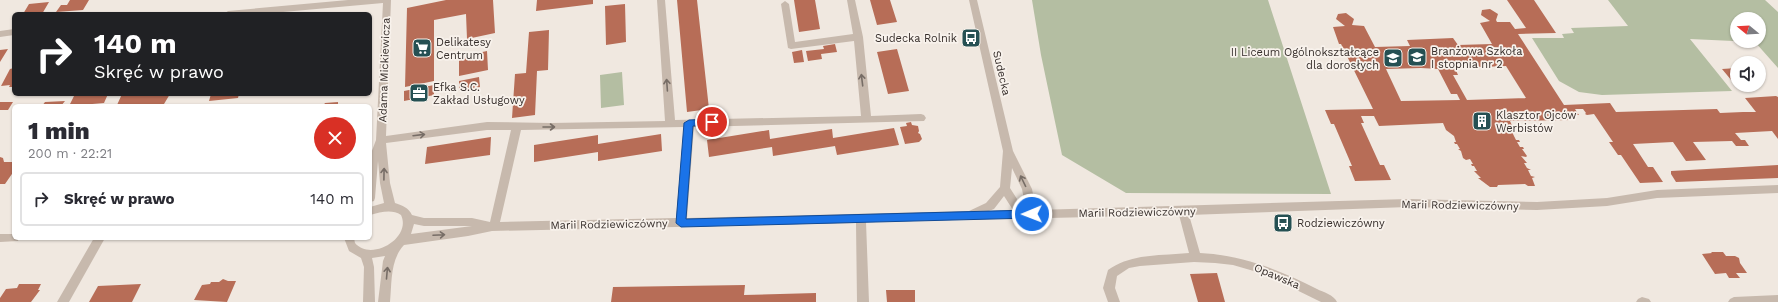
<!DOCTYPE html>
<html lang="pl">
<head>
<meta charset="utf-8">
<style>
	body { margin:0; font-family:"Work Sans",sans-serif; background:#f2f2f3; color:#2b2b33; height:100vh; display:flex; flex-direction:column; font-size:15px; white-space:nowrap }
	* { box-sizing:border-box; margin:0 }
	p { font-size:13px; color:#7c7c81 }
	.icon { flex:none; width:22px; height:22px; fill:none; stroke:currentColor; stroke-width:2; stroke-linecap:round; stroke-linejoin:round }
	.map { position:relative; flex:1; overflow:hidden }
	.details { position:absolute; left:12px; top:104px; width:360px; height:136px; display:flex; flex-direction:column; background:#fff; border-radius:6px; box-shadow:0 1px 3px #0004 }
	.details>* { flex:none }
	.guide { position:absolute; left:12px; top:12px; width:360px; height:84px; border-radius:6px; box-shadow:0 1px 3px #0004; background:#202124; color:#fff; overflow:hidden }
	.needle { width:26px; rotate:288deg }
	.controls { position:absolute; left:1730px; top:12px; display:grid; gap:8px }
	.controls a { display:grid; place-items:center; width:36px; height:36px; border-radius:50%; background:#fff; box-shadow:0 1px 3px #0004; font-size:20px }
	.pin { position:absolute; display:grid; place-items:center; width:34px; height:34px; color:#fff; margin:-17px; border:2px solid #fff; border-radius:50%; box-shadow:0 1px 4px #0007 }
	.me { position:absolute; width:44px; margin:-22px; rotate:269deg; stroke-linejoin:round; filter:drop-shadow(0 0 3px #0008) }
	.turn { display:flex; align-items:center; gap:14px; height:84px; padding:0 16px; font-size:18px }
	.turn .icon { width:52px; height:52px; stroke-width:2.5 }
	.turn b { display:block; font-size:28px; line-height:34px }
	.round { display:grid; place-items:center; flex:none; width:42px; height:42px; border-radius:21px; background:#f2f2f3 }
	.overview { display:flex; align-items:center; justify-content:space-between; height:68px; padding:0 16px }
	h1 { font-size:24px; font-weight:800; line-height:30px }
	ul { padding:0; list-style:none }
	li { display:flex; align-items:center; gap:12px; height:54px; margin:0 8px 6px; padding:0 8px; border:2px solid #e1e1e2; border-radius:6px }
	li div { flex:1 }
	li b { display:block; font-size:15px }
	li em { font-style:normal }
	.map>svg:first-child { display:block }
	.green { fill:#b4bea2; fill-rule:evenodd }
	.building { fill:#b76d57; fill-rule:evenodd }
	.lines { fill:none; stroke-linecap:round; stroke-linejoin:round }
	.minor { fill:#c7b9ad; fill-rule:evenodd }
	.oneway { stroke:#776d66 }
	.route { fill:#1a73e8; stroke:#114b97 }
	.labels { text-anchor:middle; stroke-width:3.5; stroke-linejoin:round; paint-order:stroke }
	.poi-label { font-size:11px; fill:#362e2b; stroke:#f8f2ec; text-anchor:start }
	.street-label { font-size:11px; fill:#362e2b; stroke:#f8f2ec }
</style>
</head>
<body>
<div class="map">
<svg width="1778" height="302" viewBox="0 0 1778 302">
	<rect width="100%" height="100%" fill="#f0e8e0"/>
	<!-- green -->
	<path class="green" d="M1032,0H1268L1331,194L1126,193L1062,155L1041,55Z
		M1608,0H1765L1778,12V68L1755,42L1690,39L1732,91L1602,95L1579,92L1559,81L1532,38H1564L1562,34L1574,33L1571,28L1628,26ZM1737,19H1759V41H1737Z
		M622,72L624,105L601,108L600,75Z"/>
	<!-- building -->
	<path class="building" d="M70,0H89L83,10L56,12L61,5H67Z
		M446,0H493L495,33L467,39L466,14L434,20V81L405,87L407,8Z
		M537,0H593V4L536,11Z
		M677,0H697L709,109L687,112Z
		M794,0H815L820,29L799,32Z
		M870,0H890L897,22L877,25Z
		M1507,0H1534L1556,33L1518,34L1564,105L1610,103L1616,112L1717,109L1720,113L1743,112H1756L1745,98L1776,96L1778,97V139L1772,131L1735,133L1741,140H1745L1749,146H1736L1732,141L1693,142L1706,160L1686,161L1673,142L1633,144L1648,167H1653L1663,182L1640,183L1621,155H1618L1609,142H1613L1594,114L1587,115L1585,114L1586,113L1583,109H1575L1579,115H1570L1573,120L1510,121L1514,130L1513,134L1516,140H1519L1520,142H1517L1520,147H1523L1524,149H1522L1527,156L1526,157L1521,156L1527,163H1524L1527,168L1531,170H1528L1531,176L1535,177L1532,178L1535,186H1528L1525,184L1498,185L1497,187H1490L1478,178H1481L1474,171H1477L1474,166H1472L1471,164H1473L1470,159L1466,160L1463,158L1461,151L1458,149H1460L1457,144H1455L1454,142H1456L1454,136L1446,130L1443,123L1379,126L1374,116H1361L1364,123H1361L1380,165H1384L1391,180L1355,181L1349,166H1352L1334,124H1331L1325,110L1373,109L1341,44H1339L1333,27L1345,26L1336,19L1338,14L1346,13L1354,19L1352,25L1364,26L1375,47L1410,46L1407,40L1453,38L1458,45L1492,44L1480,23L1490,21L1481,15L1482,10L1490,9L1498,14L1496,20L1497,22H1510L1515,29L1526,28ZM1506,66L1526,98L1467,100L1453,75H1458L1455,68ZM1421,68L1438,69L1451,94H1457L1460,100L1401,101L1386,69Z
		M49,2L42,14H23L29,4Z
		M625,4L626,42L606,45L605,6Z
		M549,30L548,70L537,71L535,115L512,118L515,74L526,73L529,32Z
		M835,44L837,52L821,54L822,59L808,61L806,51L824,49L823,46Z
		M8,49L0,62V50Z
		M897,49L909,91L888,94L877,52Z
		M802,50L804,62L794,63L792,52Z
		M487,51L488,70L459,76V57Z
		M14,68V87H9L10,85L1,86L10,69Z
		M1737,68V85L1757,86L1737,87L1722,69Z
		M479,77L480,87L459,91V81Z
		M434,85V95L404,101V91Z
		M75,94H108L104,103L69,106Z
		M122,94H170L164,104L117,105Z
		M211,94H239L238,98L209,101Z
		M65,101L61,106H42L45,102Z
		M0,102H13L8,110H0Z
		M338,102V105H342V106H323L325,103Z
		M911,122L912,125L918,126L919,131L918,133L920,134L922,139L919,142L905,144L900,127L907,126L906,123Z
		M894,128L899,145L837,155L835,146L773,156L772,147L709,157L707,140L769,130L770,139L832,129L833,138Z
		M661,134L662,151L598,161V152L534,162V145L598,135V144Z
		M491,137L490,155L425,164L427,147Z
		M0,157L3,158L4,162H14V171L5,184H0Z
		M1778,165V178L1676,182L1671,174V171Z
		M1711,252H1723L1726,256H1735L1739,258L1740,263L1747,273H1736L1740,278H1729L1726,273L1715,274L1702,254L1712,253Z
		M1217,273L1225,302H1198L1190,274Z
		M223,279L228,281H236L227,302L194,300L202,285L210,284L211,282H219Z
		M19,284H41L38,290H40L31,302H0V298L6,289L17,288Z
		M141,284L132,302H89L98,286Z
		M745,285L744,295L816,293V302H611L613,287Z
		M886,290H915V302H887Z"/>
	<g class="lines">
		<!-- minor -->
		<path class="minor" d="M348,0H391L386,136L487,122L551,123L665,121L657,0H665L675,120L861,116L854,41L791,49L788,48L781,4L785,1L789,4L795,42L853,34L847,0H855L863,37L871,116L921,114L924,115L926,118L924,121L694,127L687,218L969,211L986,203L1000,187L1003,151L969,0H977L1013,151L1032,189L1036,210L1408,199L1537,202L1607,198L1657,190L1778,185V193L1657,198L1607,206L1537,210L1408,207L1189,215L1200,253C1242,255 1280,270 1317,289C1323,292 1334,295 1337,302H1321L1264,274L1233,265L1215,263L1194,262L1140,266L1129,268L1117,276L1115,288L1120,302H1108L1103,288L1108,270C1132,253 1161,256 1189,253L1179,215L866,222L869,302H857L856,223L492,231L468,236L404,245C390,260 392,282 390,302H378L383,261L385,256L372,258L374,267L375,302H363L364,267L361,258L349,251L344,238H354L355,243C371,262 412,238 401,215C392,209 381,212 370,215V207L384,203L380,183L378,161L375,198L374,201L370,202V156L376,140L383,3L261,14H224L228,11ZM684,127L676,218L500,222L521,130ZM487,130H511L490,222L472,218H424L412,215C408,207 403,206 395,203L390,183L386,143ZM1012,168L1022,189L1026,210H1024L1010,188ZM1004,196L1013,210L989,211L994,209ZM414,224L424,226H472L411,234Z
			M14,29V35L0,37V31Z
			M0,234H14V238H19L18,241L0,242Z
			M94,238H105L69,302H57Z
			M1778,295V302H1728L1730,299L1734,297Z
			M1642,297L1649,299L1651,302H1636L1638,299Z"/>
	</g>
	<!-- one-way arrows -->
	<defs><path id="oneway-shaft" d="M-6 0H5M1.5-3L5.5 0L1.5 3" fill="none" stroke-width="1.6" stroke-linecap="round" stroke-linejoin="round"/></defs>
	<g class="oneway">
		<use href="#oneway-shaft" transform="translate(862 80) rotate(-97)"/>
		<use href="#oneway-shaft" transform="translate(667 85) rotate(-94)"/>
		<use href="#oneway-shaft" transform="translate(549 127)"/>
		<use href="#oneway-shaft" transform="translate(419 135) rotate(-7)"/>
		<use href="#oneway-shaft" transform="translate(384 174) rotate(-89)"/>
		<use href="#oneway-shaft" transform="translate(1023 181) rotate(-116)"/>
		<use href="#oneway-shaft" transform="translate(439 235) rotate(-3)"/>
		<use href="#oneway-shaft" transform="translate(387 273) rotate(-85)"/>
	</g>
	<!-- route -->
	<path class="route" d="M712,119L715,120V125L693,126L686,219L1032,210L1037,214L1032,218L681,227L676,223L684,123L689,120Z"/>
	<!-- icons -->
	<defs>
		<symbol id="bus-square" viewBox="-11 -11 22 22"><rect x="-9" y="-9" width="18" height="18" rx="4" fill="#255053" stroke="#f8f2ec"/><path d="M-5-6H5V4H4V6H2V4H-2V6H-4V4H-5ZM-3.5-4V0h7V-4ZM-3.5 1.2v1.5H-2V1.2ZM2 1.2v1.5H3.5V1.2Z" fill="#fff"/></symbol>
		<symbol id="supermarket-square" viewBox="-11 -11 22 22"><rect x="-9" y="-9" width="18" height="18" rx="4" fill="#255053" stroke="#f8f2ec"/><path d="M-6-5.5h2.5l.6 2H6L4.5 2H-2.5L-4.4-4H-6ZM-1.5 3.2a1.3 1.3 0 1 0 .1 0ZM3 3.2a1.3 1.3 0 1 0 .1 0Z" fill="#fff"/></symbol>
		<symbol id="school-square" viewBox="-11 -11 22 22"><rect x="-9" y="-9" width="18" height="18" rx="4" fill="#255053" stroke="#f8f2ec"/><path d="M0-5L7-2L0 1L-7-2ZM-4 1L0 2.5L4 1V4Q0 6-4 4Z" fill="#fff"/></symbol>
		<symbol id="office-square" viewBox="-11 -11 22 22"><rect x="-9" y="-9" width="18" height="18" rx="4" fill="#255053" stroke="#f8f2ec"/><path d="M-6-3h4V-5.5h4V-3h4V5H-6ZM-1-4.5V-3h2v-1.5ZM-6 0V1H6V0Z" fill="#fff"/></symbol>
		<symbol id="building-square" viewBox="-11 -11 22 22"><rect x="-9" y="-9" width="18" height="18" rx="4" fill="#255053" stroke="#f8f2ec"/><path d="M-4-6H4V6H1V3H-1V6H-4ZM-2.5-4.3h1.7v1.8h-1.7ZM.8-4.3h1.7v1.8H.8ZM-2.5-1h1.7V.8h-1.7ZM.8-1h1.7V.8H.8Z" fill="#fff"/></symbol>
	</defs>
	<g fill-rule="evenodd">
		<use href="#bus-square" x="960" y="27" width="22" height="22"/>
		<use href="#supermarket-square" x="411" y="37" width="22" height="22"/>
		<use href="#school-square" x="1406" y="46" width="22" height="22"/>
		<use href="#school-square" x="1382" y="47" width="22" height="22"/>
		<use href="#office-square" x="408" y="82" width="22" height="22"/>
		<use href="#building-square" x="1471" y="110" width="22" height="22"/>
		<use href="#bus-square" x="1272" y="212" width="22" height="22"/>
	</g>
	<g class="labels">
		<!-- poi labels -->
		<g class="poi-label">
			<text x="957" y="42" text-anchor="end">Sudecka Rolnik</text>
			<text x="436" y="46">Delikatesy<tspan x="436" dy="13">Centrum</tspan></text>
			<text x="1431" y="55">Branżowa Szkoła<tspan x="1431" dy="13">I stopnia nr 2</tspan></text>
			<text x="1379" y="56" text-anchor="end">II Liceum Ogólnokształcące<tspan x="1379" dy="13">dla dorosłych</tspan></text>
			<text x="433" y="91">Efka S.C.<tspan x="433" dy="13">Zakład Usługowy</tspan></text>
			<text x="1496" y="119">Klasztor Ojców<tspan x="1496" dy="13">Werbistów</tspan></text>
			<text x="1297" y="227">Rodziewiczówny</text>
		</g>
		<!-- street labels -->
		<g class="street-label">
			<text transform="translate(384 70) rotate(-88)" y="4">Adama Mickiewicza</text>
			<text transform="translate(1002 73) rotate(77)" y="4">Sudecka</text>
			<text transform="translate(1460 205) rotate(1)" y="4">Marii Rodziewiczówny</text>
			<text transform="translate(1137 212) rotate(-1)" y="4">Marii Rodziewiczówny</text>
			<text transform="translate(609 224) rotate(-1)" y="4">Marii Rodziewiczówny</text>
			<text transform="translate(1277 276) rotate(23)" y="4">Opawska</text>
		</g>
	</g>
</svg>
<div class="controls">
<a><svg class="needle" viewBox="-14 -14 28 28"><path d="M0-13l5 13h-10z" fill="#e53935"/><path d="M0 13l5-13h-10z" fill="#7c7c81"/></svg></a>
<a><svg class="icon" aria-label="sound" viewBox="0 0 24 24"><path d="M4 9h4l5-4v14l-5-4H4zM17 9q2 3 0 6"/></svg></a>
</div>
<div class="pin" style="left:712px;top:122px;background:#d93025"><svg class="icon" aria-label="arrive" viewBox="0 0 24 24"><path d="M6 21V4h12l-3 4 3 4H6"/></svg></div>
<svg class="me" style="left:1032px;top:214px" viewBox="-20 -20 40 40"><circle r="17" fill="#1a73e8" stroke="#fff" stroke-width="3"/><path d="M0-11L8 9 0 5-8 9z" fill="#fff"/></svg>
<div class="guide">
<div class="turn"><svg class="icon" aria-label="right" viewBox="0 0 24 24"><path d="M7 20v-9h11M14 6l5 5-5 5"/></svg><div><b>140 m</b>Skręć w prawo</div></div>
</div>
<section class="details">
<div class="overview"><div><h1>1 min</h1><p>200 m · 22:21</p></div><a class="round" style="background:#d93025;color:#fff"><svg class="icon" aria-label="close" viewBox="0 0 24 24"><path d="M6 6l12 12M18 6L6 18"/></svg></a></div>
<ul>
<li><svg class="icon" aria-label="right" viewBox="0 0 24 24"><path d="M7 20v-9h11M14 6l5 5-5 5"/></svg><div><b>Skręć w prawo</b></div><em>140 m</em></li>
</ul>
</section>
</div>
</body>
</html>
